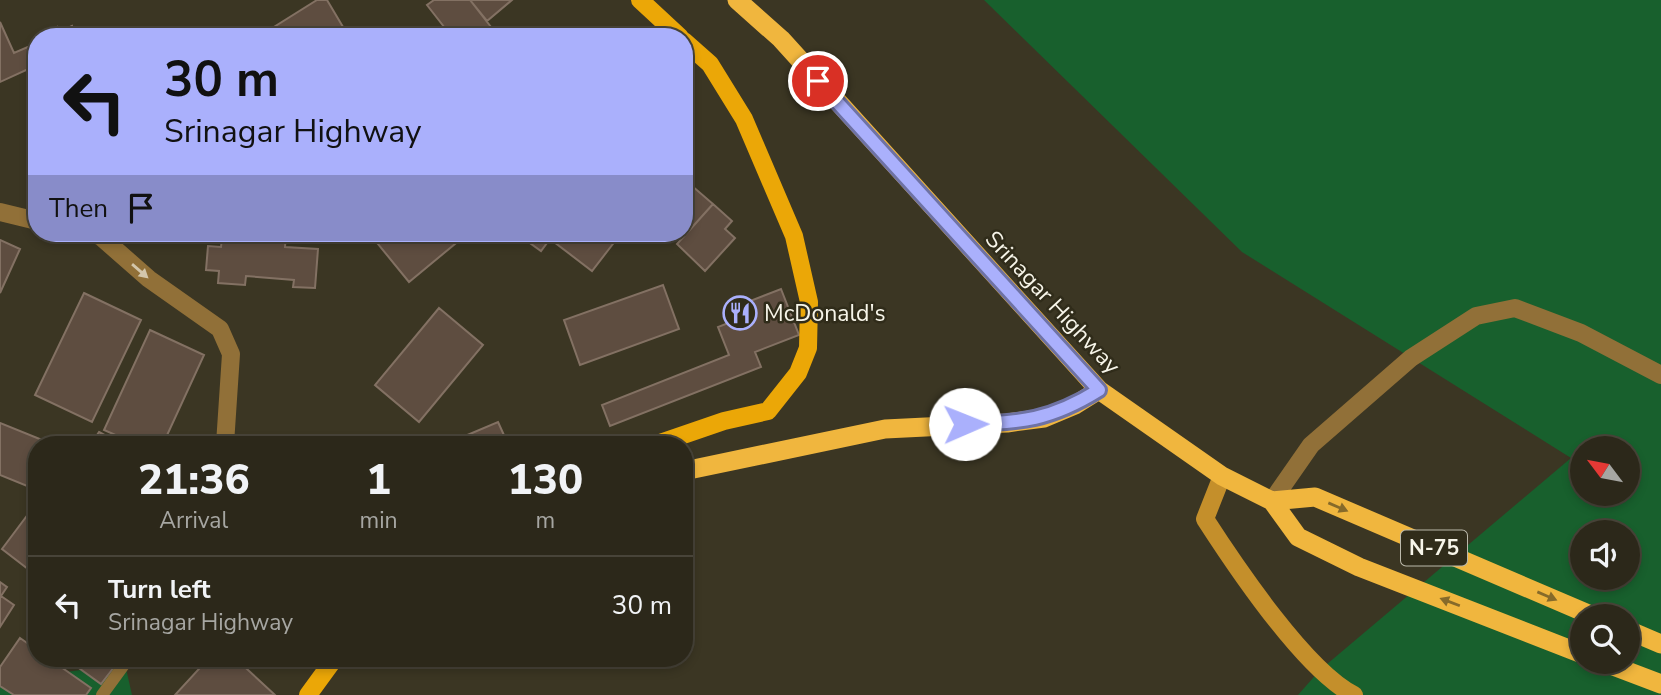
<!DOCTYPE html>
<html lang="en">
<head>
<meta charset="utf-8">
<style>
	body { margin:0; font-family:"Nunito Sans",sans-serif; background:#383427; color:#f1f3f6; height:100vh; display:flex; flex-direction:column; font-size:26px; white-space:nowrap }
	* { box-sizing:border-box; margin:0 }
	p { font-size:23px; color:#a6a6a2 }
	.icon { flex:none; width:38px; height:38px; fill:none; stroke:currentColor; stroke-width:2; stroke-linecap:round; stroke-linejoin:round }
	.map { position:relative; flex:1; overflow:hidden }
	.sheet { position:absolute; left:28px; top:436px; width:665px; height:231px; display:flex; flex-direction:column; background:#2c281a; border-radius:28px; box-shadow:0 4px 10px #0003,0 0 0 2px #484439 }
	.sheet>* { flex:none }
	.banner { position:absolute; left:28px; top:28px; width:665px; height:214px; border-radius:28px; box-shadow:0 4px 10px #0003,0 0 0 2px #484439; background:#aab0fc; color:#111; overflow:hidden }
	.needle { width:46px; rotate:302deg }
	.buttons { position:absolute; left:1570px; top:436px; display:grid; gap:14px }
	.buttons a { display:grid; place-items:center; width:70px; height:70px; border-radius:50%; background:#2c281a; box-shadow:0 4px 10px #0003,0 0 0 2px #484439; font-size:35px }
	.pin { position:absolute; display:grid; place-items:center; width:60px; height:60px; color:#fff; margin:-30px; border:4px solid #fff; border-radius:50%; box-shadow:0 2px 7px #0007 }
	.me { position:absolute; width:77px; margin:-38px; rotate:89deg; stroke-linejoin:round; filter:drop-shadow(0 0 5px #0008) }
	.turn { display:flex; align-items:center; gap:24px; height:147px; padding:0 21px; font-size:32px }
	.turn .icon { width:91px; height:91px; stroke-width:2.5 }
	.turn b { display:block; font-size:49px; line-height:60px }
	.then { display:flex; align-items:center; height:66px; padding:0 21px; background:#0003; gap:14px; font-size:26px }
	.eta { display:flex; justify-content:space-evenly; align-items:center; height:119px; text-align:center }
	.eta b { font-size:42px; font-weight:800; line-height:49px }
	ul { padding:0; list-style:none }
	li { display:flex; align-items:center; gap:21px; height:98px; padding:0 21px; border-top:2px solid #484439 }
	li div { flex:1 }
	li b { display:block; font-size:26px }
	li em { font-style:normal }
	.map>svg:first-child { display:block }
	.green { fill:#18602d; fill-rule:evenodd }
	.building { fill:#5e4d40; stroke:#837163; stroke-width:2 }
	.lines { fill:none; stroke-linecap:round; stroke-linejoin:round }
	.service { stroke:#917038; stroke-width:12 }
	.minor { stroke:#917038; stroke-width:18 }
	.secondary { stroke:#c48f2b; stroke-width:18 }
	.primary { stroke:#eba707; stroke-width:18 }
	.trunk { stroke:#f0b63e; stroke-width:19 }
	.oneway { fill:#d3c6ab }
	.oneway2 { fill:#866a2a }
	.route-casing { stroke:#6e72a4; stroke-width:18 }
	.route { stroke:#aab0fc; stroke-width:12 }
	.labels { text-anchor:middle; stroke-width:5; stroke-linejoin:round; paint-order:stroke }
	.shield { fill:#302c1a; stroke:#bbb9ab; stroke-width:2 }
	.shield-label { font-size:21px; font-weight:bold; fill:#f7f5e9 }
	.street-label { font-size:23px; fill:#f7f5e9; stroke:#302c1a }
	.poi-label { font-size:23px; fill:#f7f5e9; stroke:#302c1a; text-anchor:start }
</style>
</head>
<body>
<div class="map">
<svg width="1661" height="695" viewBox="0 0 1661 695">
	<rect width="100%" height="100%" fill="#3b3623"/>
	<!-- green -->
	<path class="green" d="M984,0H1661V695H1298L1320,670L1571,458L1242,252ZM1582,448H1628V494H1582ZM1582,532H1628V578H1582ZM1582,616H1628V662H1582Z
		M125,664L132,695H0V681Z"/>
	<!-- building -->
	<path class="building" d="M317,0H327L349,37H258Z
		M434,0H470L498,36L452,37L427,5Z
		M470,0H512L487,21Z
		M0,22L14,53L37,43V65L0,82Z
		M57,26L60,32L72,26L76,37H50L60,32Z
		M684,179L713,204L689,231L684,227Z
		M713,204L732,221L725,229L735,238L705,271L677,244Z
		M257,233H286L285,247L318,249L315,288L293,287L294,280L246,276L245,285L218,283L219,271L206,270L208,246L221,247L222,238L256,241Z
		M369,233H457L461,239L409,282Z
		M516,233H607L616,240L592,271L550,239L541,251Z
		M0,240L20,249L0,293Z
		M663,285L679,329L580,365L564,320Z
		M781,289L799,335L755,352L761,367L610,426L602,405L729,355L718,327L731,322L727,310Z
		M84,293L141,320L92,422L35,395Z
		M439,308L483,345L419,422L375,385Z
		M150,330L204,355L163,444H136L104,430Z
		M498,422L508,444H446Z
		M0,423L52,444H37V490L0,475Z
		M99,432L121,444H91Z
		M32,509L37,513V576L2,549Z
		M0,582L7,587L1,596L14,605L0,627Z
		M20,638L37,650V658H48L91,688L86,695H14L0,686V667Z
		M65,658H121L101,684Z
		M209,658H235L275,695H175Z"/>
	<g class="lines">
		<!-- service -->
		<path class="service" d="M102,695L129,658"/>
		<!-- minor -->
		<path class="minor" d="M0,212L37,221
			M85,233L100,236L149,279L220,329L231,354L225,444
			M1272,501L1311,445L1411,358L1476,316L1515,308L1581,333L1661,375"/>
		<!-- secondary -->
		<path class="secondary" d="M1222,476L1205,519C1236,567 1306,671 1354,695"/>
		<!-- primary -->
		<path class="primary" d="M640,0L680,37
			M657,444L724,421L768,411L798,373L808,348L809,302L794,236L744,119L710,64L684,41
			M308,695L335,658"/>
		<!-- trunk -->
		<path class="trunk" d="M737,0L781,39L1099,390L1222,476L1272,501L1298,537L1359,567L1582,654
			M684,471L885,429L1007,423L1044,418L1075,405L1099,390
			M1272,501L1315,497L1593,616
			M1628,630L1661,644
			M1603,662L1661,684"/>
	</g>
	<!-- one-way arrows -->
	<defs><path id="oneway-solid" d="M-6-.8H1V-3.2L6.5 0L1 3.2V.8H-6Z" transform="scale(1.75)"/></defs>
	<use class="oneway" href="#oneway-solid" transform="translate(140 271) rotate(41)"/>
	<g class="oneway2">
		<use href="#oneway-solid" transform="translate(1338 507) rotate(23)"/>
		<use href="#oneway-solid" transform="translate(1547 596) rotate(23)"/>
		<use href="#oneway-solid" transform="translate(1450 602) rotate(-159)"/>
	</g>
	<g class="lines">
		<defs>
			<path id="route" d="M818,81L1099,390C1051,420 1021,423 965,424"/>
		</defs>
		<!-- route casing -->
		<use href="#route" class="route-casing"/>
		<!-- route -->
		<use href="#route" class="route"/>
	</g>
	<!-- icons -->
	<defs>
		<symbol id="restaurant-ring" viewBox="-11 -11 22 22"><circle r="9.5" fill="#302c1a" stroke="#aab0fc" stroke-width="1.5"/><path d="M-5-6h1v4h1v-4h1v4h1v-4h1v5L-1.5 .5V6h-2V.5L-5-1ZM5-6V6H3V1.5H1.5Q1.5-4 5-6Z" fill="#aab0fc"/></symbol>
	</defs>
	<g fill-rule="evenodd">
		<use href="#restaurant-ring" x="721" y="294" width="38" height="38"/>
	</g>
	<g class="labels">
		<!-- shield labels -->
		<rect class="shield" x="1401" y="530.5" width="66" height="35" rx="5"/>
		<g class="shield-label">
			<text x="1434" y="555">N-75</text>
		</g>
		<!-- street labels -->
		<g class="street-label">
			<text transform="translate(1053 302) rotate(47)" y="8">Srinagar Highway</text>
		</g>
		<!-- poi labels -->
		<g class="poi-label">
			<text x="764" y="321">McDonald's</text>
		</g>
	</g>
</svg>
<div class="buttons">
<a><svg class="needle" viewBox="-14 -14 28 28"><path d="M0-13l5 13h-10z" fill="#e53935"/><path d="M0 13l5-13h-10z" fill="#a6a6a2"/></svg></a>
<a><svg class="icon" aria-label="sound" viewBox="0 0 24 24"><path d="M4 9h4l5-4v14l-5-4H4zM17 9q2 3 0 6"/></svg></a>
<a><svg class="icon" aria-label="search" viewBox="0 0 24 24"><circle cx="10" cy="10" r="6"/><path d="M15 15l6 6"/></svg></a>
</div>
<div class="pin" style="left:818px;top:81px;background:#d93025"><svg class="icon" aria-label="arrive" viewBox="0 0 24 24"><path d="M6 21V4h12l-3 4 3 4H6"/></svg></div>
<svg class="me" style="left:965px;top:424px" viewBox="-20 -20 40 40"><circle r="19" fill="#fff"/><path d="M0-13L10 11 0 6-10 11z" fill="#aab0fc"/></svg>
<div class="banner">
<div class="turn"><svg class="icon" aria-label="left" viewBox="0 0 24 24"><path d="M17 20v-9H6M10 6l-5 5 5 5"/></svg><div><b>30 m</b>Srinagar Highway</div></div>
<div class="then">Then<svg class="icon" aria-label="arrive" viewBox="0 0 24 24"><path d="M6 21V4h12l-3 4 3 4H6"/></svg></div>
</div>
<section class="sheet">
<div class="eta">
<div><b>21:36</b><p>Arrival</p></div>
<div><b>1</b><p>min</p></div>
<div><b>130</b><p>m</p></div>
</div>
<ul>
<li><svg class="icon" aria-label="left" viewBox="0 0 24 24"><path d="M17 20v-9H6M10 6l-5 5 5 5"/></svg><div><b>Turn left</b><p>Srinagar Highway</p></div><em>30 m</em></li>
</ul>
</section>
</div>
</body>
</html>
